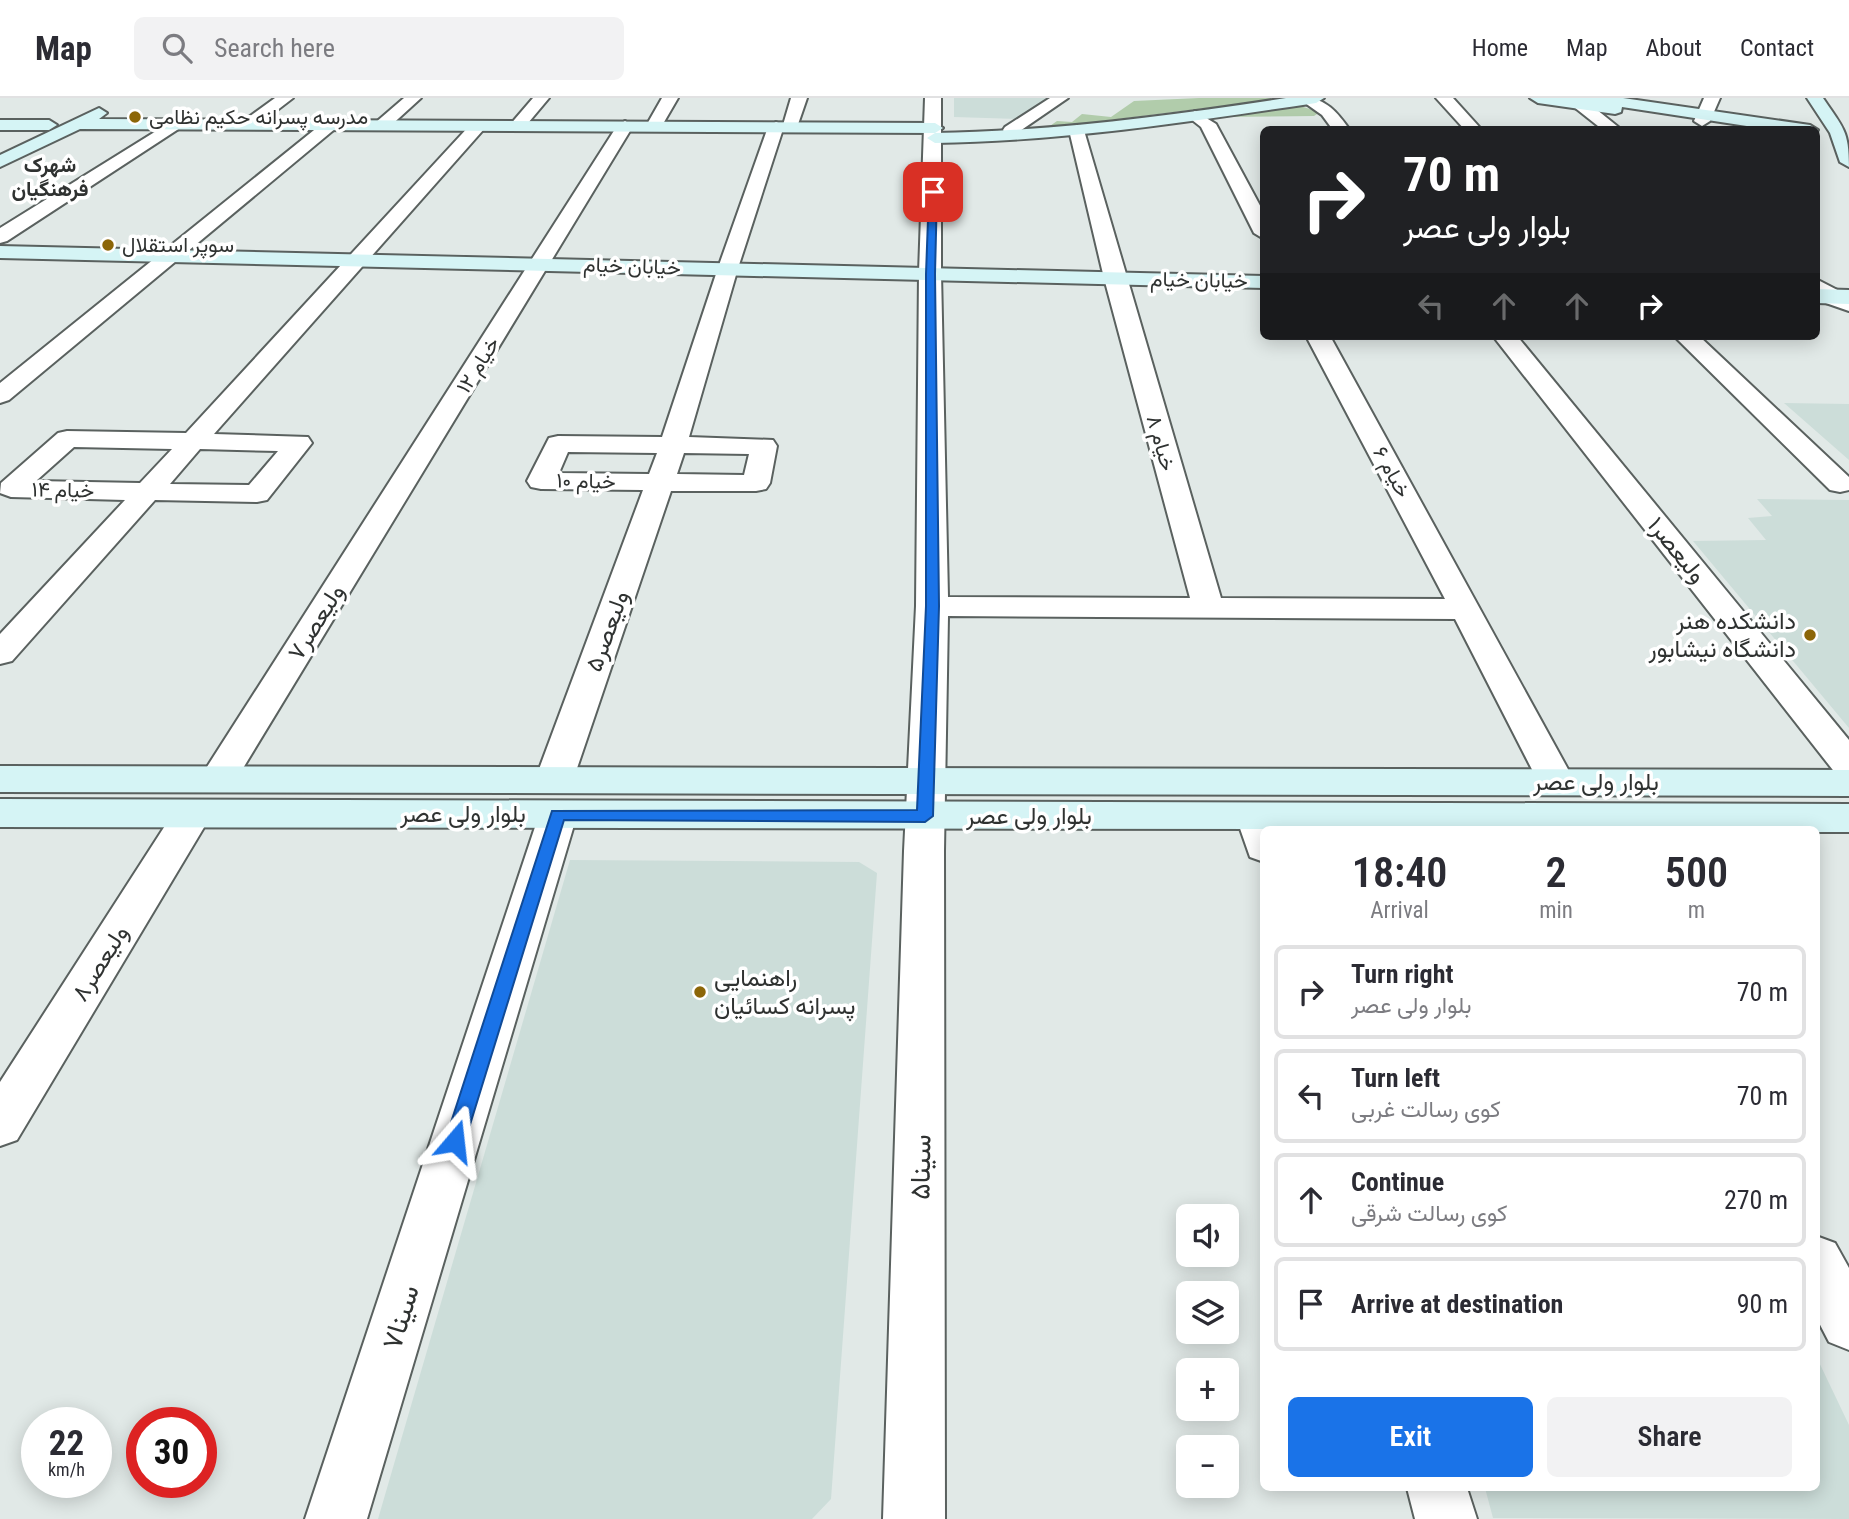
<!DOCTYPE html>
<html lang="en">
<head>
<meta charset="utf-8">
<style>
	body { margin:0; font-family:"Roboto Condensed",Vazirmatn,sans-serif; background:#f2f2f3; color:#2b2b33; height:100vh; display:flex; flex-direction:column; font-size:26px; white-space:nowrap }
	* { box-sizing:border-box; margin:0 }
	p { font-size:23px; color:#7c7c81 }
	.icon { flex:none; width:38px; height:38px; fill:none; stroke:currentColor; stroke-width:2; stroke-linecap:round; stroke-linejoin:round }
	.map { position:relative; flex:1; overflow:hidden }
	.drawer { position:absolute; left:1260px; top:728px; width:560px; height:665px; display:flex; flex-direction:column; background:#fff; border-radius:10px; box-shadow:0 4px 18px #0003 }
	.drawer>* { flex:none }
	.top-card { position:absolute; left:1260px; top:28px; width:560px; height:214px; border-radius:10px; box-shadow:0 4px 18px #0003; background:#202124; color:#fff; overflow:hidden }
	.buttons { position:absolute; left:1176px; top:1106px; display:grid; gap:14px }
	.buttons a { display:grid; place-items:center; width:63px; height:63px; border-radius:10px; background:#fff; box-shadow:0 4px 18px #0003; font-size:35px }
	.speed { position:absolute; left:21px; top:1309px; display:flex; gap:14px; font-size:35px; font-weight:700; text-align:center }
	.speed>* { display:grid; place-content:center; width:91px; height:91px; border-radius:50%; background:#fff; box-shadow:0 4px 18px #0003; line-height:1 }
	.speed small { font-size:18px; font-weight:400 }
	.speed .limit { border:10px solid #d22; background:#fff; color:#111 }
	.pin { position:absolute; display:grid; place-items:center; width:60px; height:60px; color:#fff; margin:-30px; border-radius:14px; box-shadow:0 4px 10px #0006 }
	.me { position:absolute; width:77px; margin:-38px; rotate:17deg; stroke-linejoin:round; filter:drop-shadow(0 0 5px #0008) }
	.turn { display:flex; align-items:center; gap:24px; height:147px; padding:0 28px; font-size:32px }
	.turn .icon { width:91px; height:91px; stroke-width:2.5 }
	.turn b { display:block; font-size:49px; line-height:60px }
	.lanes { display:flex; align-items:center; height:66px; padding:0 28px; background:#0003; justify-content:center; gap:35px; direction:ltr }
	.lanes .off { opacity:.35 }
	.eta { display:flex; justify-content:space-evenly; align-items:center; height:119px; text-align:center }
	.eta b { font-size:42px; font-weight:600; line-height:49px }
	.cta { display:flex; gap:14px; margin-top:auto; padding:14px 28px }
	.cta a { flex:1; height:80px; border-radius:10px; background:#1a73e8; color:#fff; font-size:28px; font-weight:600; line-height:80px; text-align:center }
	.cta a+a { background:#f2f2f3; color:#2b2b33 }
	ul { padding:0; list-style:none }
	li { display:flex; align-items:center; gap:21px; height:94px; margin:0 14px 10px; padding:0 14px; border:4px solid #e1e1e2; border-radius:10px }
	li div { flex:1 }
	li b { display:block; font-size:26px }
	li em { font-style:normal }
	header { display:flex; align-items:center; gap:42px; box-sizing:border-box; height:98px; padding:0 35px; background:#fff; border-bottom:2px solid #e1e1e2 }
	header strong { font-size:33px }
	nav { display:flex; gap:38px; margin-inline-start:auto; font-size:24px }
	.search { width:490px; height:63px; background:#f2f2f3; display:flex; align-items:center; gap:18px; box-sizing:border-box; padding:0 24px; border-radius:10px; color:#7c7c81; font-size:26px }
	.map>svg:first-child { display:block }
	.built { fill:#ccddd9 }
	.green { fill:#b1ccab }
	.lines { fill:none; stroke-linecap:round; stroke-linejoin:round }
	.street-casing { stroke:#5a615f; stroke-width:4 }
	.secondary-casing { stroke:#5a615f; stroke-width:4 }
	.street { fill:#fff; fill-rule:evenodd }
	.secondary { fill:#d5f4f5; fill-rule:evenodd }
	.route { fill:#1a73e8; stroke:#114b97; stroke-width:2 }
	.poi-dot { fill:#8c6608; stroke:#fff; stroke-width:2.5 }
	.labels { text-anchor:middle; stroke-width:7; stroke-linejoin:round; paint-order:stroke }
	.far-poi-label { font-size:21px; fill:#2f3231; stroke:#fff; text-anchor:start }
	.far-neighbourhood-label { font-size:21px; font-weight:bold; fill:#2f3231; stroke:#fff }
	.far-street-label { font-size:21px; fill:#2f3231; stroke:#fff }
	.street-label { font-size:24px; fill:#2f3231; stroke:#fff }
	.poi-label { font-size:24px; fill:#2f3231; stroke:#fff; text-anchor:end }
	.near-street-label { font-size:28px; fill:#2f3231; stroke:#fff }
</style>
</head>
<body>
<header>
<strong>Map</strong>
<div class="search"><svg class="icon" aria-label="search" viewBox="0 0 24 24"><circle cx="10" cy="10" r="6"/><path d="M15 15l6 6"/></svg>Search here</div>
<nav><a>Home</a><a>Map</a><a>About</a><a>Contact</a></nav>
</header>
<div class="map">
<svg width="1849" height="1421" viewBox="0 0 1849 1421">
	<rect width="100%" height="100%" fill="#e1e9e7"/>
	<!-- built -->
	<path class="built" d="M954,0H1049L1018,21L954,19Z
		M1784,305L1849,306V362Z
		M1757,401L1849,402V630L1693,443L1766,442L1748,420L1772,418Z
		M570,762L859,764L877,775L831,1401L812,1421H378Z
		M1817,1260L1849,1327V1421L1493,1420L1485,1390H1816Z"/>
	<!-- green -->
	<path class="green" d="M1199,0H1285L1047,30L1057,23L1072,24L1082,16L1111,19L1134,3Z
		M1300,8L1320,14L1314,18L1216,19Z"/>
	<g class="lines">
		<defs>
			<path id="street" d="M275,0H293L254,30H242L240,27L242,24Z
				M404,0H421L387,31H375L373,28L375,25Z
				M533,0H549L523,31H511L509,28Z
				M662,0H678L660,31H648L646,28Z
				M791,0H807L796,32L783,31L738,170L689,339L773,342L777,348L770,385L766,391L756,393H671L573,682L567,691L554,695L541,691L535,682L643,392L541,391L531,389L527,383L549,340L558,338L662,339L718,170L768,29L776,24L783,27ZM568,354L657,355L649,376L559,375ZM684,355L749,356L744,377L677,376Z
				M925,0H941V175L948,499L1190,500L1104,180L1069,32L1077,27L1083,29L1221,500L1445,501L1306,238H1330L1575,684L1569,693L1556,697L1543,693L1455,521L948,518L944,753L945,1421H883L904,753L916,508L919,175Z
				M1050,0H1068L1017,35H1005L1003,32L1005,29Z
				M1304,0C1326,0 1337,14 1350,32H1333L1322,17L1305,5Z
				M1436,0H1453L1482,32H1465Z
				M1704,0H1720L1710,23L1702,28L1694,23Z
				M1580,1L1586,3L1622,32H1603L1574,9L1572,6Z
				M1195,13L1216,26L1264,115V141L1254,135L1201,29L1187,18Z
				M174,22L182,27L180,30L7,143L0,145V130Z
				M330,22L336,24L338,27L336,30L9,302L0,305V285L324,24Z
				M478,23L484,25L486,28L484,31L214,336L308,339L312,345L267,402L257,404L155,402L12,563L0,566V536L125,402L11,399L0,395L1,385L58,335L67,333L186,335L472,25ZM74,349L172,351L140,385L36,383ZM200,351L278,353L249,387L170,386Z
				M625,23L633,28L231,690L218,694L205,690L199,681L205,672L617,28Z
				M1816,181L1849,198V213L1823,204L1816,198Z
				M1493,238H1517L1849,642V680L1836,676Z
				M1674,238H1699L1849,379V392L1840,394L1830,392Z
				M193,702L207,706L212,716L17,1042L0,1048V984L179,706Z
				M558,703L572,707L577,717L367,1421H305L539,717L544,707Z
				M1255,705L1269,709L1278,732H1264V764L1250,759L1236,719L1241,709Z
				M1816,1138L1835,1145L1849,1170V1252L1829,1244L1816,1219Z
				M1407,1390H1467L1477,1421H1415Z"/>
			<path id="secondary" d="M1286,0H1324L1316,5C1189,24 1064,43 935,45L927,40L935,35C1053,33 1169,18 1286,0Z
				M1530,0H1623L1810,27L1818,32L1816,34V32H1773L1622,9L1621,14L1615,16L1538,5Z
				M1807,0H1823C1843,30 1849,32 1849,69L1840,64L1830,35Z
				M99,10L107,15L99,21L935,25L943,30L935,35L80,31L0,69V57Z
				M0,22H49L57,27L49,32H0Z
				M0,148L1264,178V190L0,160Z
				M1816,191L1849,192V206L1816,205Z
				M0,668L1849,672V698L0,694Z
				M0,701L1849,706V734H1816V732L0,729Z"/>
		</defs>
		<!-- street casing -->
		<use href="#street" class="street-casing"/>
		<!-- secondary casing -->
		<use href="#secondary" class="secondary-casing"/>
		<!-- street -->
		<use href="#street" class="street"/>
		<!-- secondary -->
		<use href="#secondary" class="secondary"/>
	</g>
	<!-- route -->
	<path class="route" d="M933,92L937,94L935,176L939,508L933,718L925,724L564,722L465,1043L462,1050L455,1052L448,1050L445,1043L552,713L917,712L926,508V176L929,94Z"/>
	<!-- markers -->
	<g class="poi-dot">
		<circle cx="135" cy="19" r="7"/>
		<circle cx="108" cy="147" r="7"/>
		<circle cx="1810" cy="537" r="7"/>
		<circle cx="700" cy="894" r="7"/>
	</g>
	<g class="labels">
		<!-- far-poi labels -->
		<g class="far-poi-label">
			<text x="149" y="26">مدرسه پسرانه حکیم نظامی</text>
			<text x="122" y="154">سوپر استقلال</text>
		</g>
		<!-- far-neighbourhood labels -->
		<g class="far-neighbourhood-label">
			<text x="50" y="74">شهرک<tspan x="50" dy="24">فرهنگیان</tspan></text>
		</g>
		<!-- far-street labels -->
		<g class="far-street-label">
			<text transform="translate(632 168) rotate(2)" y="7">خیابان خیام</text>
			<text transform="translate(1199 182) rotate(1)" y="7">خیابان خیام</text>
			<text transform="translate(478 267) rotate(-58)" y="7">خیام ۱۲</text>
			<text transform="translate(1161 345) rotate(74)" y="7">خیام ۸</text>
			<text transform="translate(1392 374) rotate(61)" y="7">خیام ۶</text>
			<text transform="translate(586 383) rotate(1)" y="7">خیام ۱۰</text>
			<text transform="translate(63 392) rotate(1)" y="7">خیام ۱۴</text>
		</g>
		<!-- street labels -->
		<g class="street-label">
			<text transform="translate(1677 452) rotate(51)" y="8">ولیعصر۱</text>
			<text transform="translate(316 524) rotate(-58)" y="8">ولیعصر۷</text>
			<text transform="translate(607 533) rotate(-70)" y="8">ولیعصر۵</text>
			<text x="1596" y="692">بلوار ولی عصر</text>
			<text x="463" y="724">بلوار ولی عصر</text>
			<text x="1029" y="726">بلوار ولی عصر</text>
			<text transform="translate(100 865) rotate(-58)" y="8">ولیعصر۸</text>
		</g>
		<!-- poi labels -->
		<g class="poi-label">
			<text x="1796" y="531">دانشکده هنر<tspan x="1796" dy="28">دانشگاه نیشابور</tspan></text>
			<text x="714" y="888" text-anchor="start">راهنمایی<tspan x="714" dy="28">پسرانه کسائیان</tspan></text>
		</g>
		<!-- near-street labels -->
		<g class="near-street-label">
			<text transform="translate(920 1069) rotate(-89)" y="10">سینا۵</text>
			<text transform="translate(400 1219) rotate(-73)" y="10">سینا۷</text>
		</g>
	</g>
</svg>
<div class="buttons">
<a><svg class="icon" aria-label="sound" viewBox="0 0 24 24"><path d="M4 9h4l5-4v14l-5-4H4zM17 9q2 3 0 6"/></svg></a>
<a><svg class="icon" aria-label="layers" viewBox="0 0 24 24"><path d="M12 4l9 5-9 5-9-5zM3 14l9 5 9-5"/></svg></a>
<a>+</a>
<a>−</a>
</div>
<div class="speed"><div>22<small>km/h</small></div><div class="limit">30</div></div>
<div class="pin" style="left:933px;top:94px;background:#d93025"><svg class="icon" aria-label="arrive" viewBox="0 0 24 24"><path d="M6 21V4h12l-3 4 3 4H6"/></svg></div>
<svg class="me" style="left:455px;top:1043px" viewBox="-20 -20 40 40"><path d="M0-17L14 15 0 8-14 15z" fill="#1a73e8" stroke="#fff" stroke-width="4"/></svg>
<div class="top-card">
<div class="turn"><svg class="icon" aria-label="right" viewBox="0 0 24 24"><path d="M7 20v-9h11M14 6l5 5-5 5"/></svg><div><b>70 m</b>بلوار ولی عصر</div></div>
<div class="lanes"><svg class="icon off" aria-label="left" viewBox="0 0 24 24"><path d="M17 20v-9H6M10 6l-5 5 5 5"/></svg><svg class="icon off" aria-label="ahead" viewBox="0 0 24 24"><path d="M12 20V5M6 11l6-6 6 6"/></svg><svg class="icon off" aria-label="ahead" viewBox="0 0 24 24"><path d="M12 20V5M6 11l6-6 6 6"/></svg><svg class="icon" aria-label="right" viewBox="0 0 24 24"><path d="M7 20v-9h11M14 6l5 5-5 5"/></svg></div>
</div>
<section class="drawer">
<div class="eta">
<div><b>18:40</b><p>Arrival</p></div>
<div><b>2</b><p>min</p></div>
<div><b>500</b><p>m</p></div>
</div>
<ul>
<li><svg class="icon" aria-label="right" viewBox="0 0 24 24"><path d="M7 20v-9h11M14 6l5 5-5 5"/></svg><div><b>Turn right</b><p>بلوار ولی عصر</p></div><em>70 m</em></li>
<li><svg class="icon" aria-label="left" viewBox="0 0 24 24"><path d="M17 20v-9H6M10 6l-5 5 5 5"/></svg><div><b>Turn left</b><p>کوی رسالت غربی</p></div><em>70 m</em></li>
<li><svg class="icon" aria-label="ahead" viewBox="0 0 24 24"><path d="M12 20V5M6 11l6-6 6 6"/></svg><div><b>Continue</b><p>کوی رسالت شرقی</p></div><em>270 m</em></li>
<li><svg class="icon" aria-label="arrive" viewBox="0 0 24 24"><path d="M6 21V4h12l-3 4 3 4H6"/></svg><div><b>Arrive at destination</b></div><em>90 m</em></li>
</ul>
<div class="cta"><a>Exit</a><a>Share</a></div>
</section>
</div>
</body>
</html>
